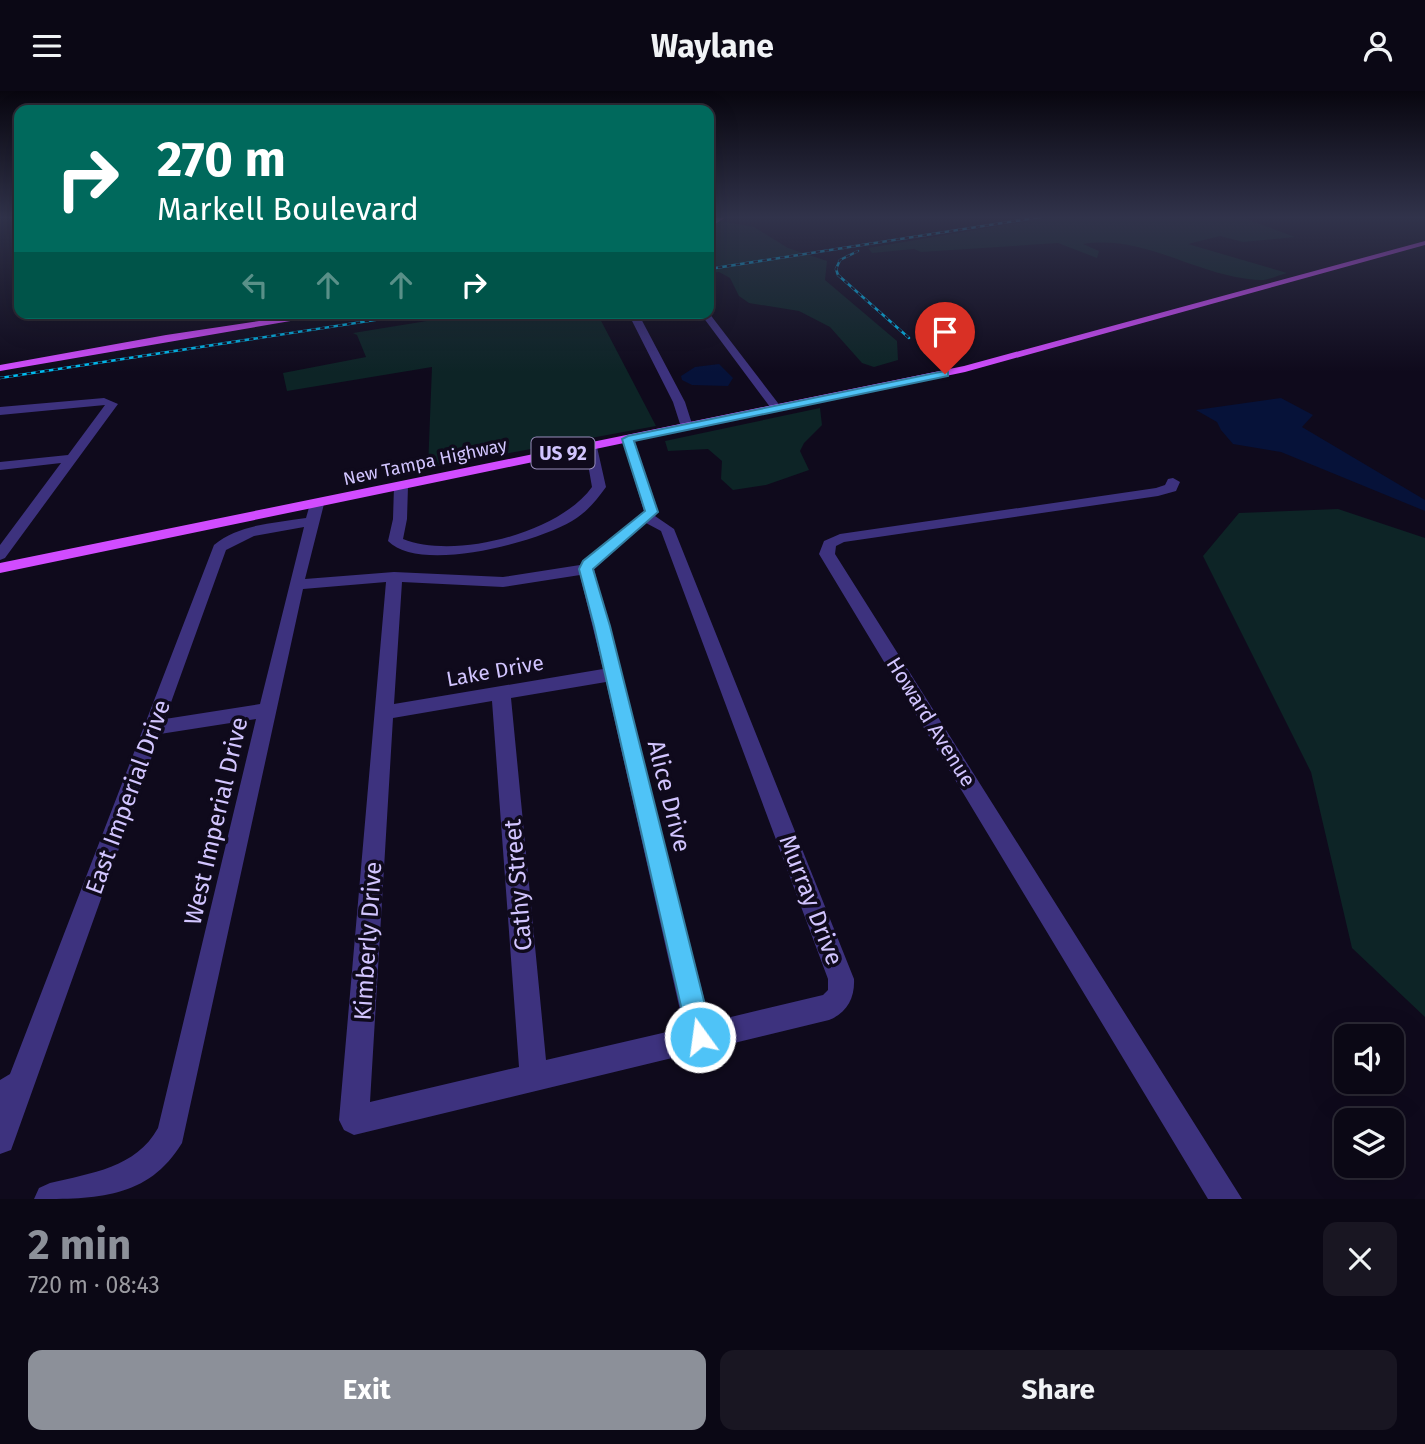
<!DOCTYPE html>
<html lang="en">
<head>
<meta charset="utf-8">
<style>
	body { margin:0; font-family:"Fira Sans",sans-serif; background:#191622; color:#f1f3f6; height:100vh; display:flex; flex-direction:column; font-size:26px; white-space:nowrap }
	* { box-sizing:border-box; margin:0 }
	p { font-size:23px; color:#9a9aa0 }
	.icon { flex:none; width:38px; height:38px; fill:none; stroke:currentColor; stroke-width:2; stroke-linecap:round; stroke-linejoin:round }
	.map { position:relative; height:1108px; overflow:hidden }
	.side { display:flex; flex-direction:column; background:#0b0815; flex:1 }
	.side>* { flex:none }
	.top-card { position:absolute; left:14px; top:14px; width:700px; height:214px; border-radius:14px; box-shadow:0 7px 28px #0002,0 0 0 2px #2b2934; background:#00695c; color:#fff; overflow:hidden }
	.controls { position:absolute; left:1334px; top:933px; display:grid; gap:14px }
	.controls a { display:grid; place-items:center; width:70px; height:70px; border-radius:14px; background:#0b0815; box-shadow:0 7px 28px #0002,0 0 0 2px #2b2934; font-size:35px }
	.pin { position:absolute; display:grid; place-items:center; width:60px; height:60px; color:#fff; margin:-72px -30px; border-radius:50% 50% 50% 0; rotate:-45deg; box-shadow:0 0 7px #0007 }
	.pin .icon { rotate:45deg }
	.me { position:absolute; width:77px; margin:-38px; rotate:346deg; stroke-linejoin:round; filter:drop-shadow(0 0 5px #0008) }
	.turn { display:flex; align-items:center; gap:24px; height:147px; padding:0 28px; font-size:32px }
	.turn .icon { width:91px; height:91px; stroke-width:2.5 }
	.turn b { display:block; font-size:49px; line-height:60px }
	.lanes { display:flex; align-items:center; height:66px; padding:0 28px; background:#0003; justify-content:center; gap:35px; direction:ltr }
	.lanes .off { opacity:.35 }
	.round { display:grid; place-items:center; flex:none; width:74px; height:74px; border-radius:14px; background:#191622 }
	.head { display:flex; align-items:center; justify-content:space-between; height:119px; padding:0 28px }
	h1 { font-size:42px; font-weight:700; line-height:52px; color:#8c9099 }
	.primary-button { display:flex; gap:14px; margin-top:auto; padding:14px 28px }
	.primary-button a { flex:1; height:80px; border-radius:14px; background:#8c9099; color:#fff; font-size:28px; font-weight:700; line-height:80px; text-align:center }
	.primary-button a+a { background:#191622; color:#f1f3f6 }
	header { display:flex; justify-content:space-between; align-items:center; height:91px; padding:0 28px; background:#0b0815; font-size:32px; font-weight:700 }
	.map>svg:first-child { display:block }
	.green { fill:#0d2426 }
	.water { fill:#061239 }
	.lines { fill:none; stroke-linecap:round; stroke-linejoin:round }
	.minor { fill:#3d327e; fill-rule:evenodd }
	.major { fill:#d14cff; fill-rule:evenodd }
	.rail-casing { stroke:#00bcf0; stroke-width:2.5 }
	.rail { stroke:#0f0a1c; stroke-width:2; stroke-dasharray:4.5; stroke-linecap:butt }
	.route { fill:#4fc3f7; stroke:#337fa1; stroke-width:2 }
	.labels { text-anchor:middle; stroke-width:7; stroke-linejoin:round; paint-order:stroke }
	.far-street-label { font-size:18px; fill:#d2c5ff; stroke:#0f0a1c }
	.shield { fill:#0f0a1c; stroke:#988dbb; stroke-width:2 }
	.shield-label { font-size:19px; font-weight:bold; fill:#d2c5ff }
	.street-label { font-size:21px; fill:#d2c5ff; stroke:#0f0a1c }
	.near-street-label { font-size:24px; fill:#d2c5ff; stroke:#0f0a1c }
</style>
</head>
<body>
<header><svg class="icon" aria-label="menu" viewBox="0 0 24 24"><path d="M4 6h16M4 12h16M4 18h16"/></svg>Waylane<svg class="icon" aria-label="person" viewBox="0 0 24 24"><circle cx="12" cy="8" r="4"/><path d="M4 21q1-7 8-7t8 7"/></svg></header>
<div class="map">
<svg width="1425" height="1108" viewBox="0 0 1425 1108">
	<rect width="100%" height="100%" fill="#0f0a1c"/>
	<!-- green -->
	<path class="green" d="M1053,126H1241L1295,146L1243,151L1220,145L1188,153L1287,182C1279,184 1269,189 1261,189C1199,187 1146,143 1083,153L1099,160L1097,167L1058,152L921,161L914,158L872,162L868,157Z
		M720,130L754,136L788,157L827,170L825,189L897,250L898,269L874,276L862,272L830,236L799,220L749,212L739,205L730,187L719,181L709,182V136Z
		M476,222H597L656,335L428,377L432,276L287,300L283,282L366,266L357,244L353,242Z
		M820,317L822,334L804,352L800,360L809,379L766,394L733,399L721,388L722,370L708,358L668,360L665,350Z
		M1338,418L1425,447V926L1352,857L1311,681L1203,465L1239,422Z"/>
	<!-- water -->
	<path class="water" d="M719,273L733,287L728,295L692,294L682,289L681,285L695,276Z
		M1281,307L1313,324L1302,336L1425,409V420L1281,361L1233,353L1221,339L1217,331L1196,319Z"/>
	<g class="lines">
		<!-- minor -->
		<path class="minor" d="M628,222H638L685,311L693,336L691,339L681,336L673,311Z
			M700,222H709L781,316V320H773Z
			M104,307L118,313L5,467L0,469V454L61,372L0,379V371L68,364L105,314L0,324V316Z
			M628,344L634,348L658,421L655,425L674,438L854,888C855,907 847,922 829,929L354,1044L344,1039L339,1029L386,491L303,498L182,1052C148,1108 96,1108 34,1108L39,1097L50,1092C91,1082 136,1077 158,1037L256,628L160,643L15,1048L11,1059L0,1063V989L10,983L214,454C239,433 275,432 306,427L310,413L317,409L324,413L305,488L394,481L503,486L580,474L644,420L622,348ZM646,432L661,440L828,888V899L823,904L710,931L594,478ZM304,436L260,613L165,628L226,459L254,445ZM580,484L603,578L394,613L402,491L503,496ZM606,591L684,937L546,969L511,607ZM492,610L519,976L370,1011L393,627Z
			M591,352L597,356L606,396C596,410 587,421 572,430C537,451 420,483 388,450L393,428L394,395L401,391L408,395L407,428L403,448C455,469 559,442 592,396L585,356Z
			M1173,387L1180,391L1176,400L1158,405L844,451L836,455L835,463L1242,1108H1208L819,463L824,450L840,443L1156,397L1165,394L1168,388Z"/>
		<!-- major -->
		<path class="major" d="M718,126H726L709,137V132Z
			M1425,150V154L965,281L0,482V472L964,275Z
			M313,222H337L0,280V274L166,244Z"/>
		<defs>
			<path id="rail" d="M858,160L840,169L836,178L838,184L909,247
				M709,178L1041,126
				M0,287L420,222"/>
		</defs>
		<!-- rail casing -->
		<use href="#rail" class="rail-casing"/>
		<!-- rail -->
		<use href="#rail" class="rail"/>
	</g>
	<!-- sky -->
	<linearGradient id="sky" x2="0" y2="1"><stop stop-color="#08060f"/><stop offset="0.45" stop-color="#31334b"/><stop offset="1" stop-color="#31334b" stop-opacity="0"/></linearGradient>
	<rect width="1425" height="281" fill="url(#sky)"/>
	<!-- route -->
	<path class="route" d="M945,280L948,281V285L634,350L658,421L593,478L610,535L713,946L709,954L700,958L691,954L688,946L594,535L579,478L583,470L645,420L622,348L628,345Z"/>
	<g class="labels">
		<!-- far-street labels -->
		<g class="far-street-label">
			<text transform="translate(425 371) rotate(-12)" y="6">New Tampa Highway</text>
		</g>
		<!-- shield labels -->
		<rect class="shield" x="531.5" y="346.5" width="63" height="31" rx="5"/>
		<g class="shield-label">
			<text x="563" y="369">US 92</text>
		</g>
		<!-- street labels -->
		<g class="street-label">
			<text transform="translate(495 580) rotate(-10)" y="7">Lake Drive</text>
			<text transform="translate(931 631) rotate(58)" y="7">Howard Avenue</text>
		</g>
		<!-- near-street labels -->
		<g class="near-street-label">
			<text transform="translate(669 705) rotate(76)" y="8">Alice Drive</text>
			<text transform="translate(128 706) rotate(-70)" y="8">East Imperial Drive</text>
			<text transform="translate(216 730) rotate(-77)" y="8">West Imperial Drive</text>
			<text transform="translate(518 794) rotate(-95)" y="8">Cathy Street</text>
			<text transform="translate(811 809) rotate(69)" y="8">Murray Drive</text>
			<text transform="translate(368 850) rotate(-86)" y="8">Kimberly Drive</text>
		</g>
	</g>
</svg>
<div class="controls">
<a><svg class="icon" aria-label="sound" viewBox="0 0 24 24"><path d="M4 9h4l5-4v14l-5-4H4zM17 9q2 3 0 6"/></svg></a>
<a><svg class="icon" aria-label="layers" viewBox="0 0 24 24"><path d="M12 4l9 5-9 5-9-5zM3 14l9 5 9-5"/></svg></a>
</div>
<div class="pin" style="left:945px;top:283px;background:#d93025"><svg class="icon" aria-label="arrive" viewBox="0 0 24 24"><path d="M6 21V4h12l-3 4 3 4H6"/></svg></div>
<svg class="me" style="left:700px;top:946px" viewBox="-20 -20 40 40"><circle r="17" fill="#4fc3f7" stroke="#fff" stroke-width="3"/><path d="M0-11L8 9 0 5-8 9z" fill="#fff"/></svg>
<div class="top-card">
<div class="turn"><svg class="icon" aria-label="right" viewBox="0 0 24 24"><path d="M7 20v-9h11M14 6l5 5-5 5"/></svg><div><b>270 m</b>Markell Boulevard</div></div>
<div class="lanes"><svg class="icon off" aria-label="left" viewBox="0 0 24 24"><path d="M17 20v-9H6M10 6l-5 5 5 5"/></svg><svg class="icon off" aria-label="ahead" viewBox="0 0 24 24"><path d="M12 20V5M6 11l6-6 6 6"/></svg><svg class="icon off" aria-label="ahead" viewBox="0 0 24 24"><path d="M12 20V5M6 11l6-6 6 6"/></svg><svg class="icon" aria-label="right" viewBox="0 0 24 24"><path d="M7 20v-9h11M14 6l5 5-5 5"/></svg></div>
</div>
</div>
<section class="side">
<div class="head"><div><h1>2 min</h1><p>720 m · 08:43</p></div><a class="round"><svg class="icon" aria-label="close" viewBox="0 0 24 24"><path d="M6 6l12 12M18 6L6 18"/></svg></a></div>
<div class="primary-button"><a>Exit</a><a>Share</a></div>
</section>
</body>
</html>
